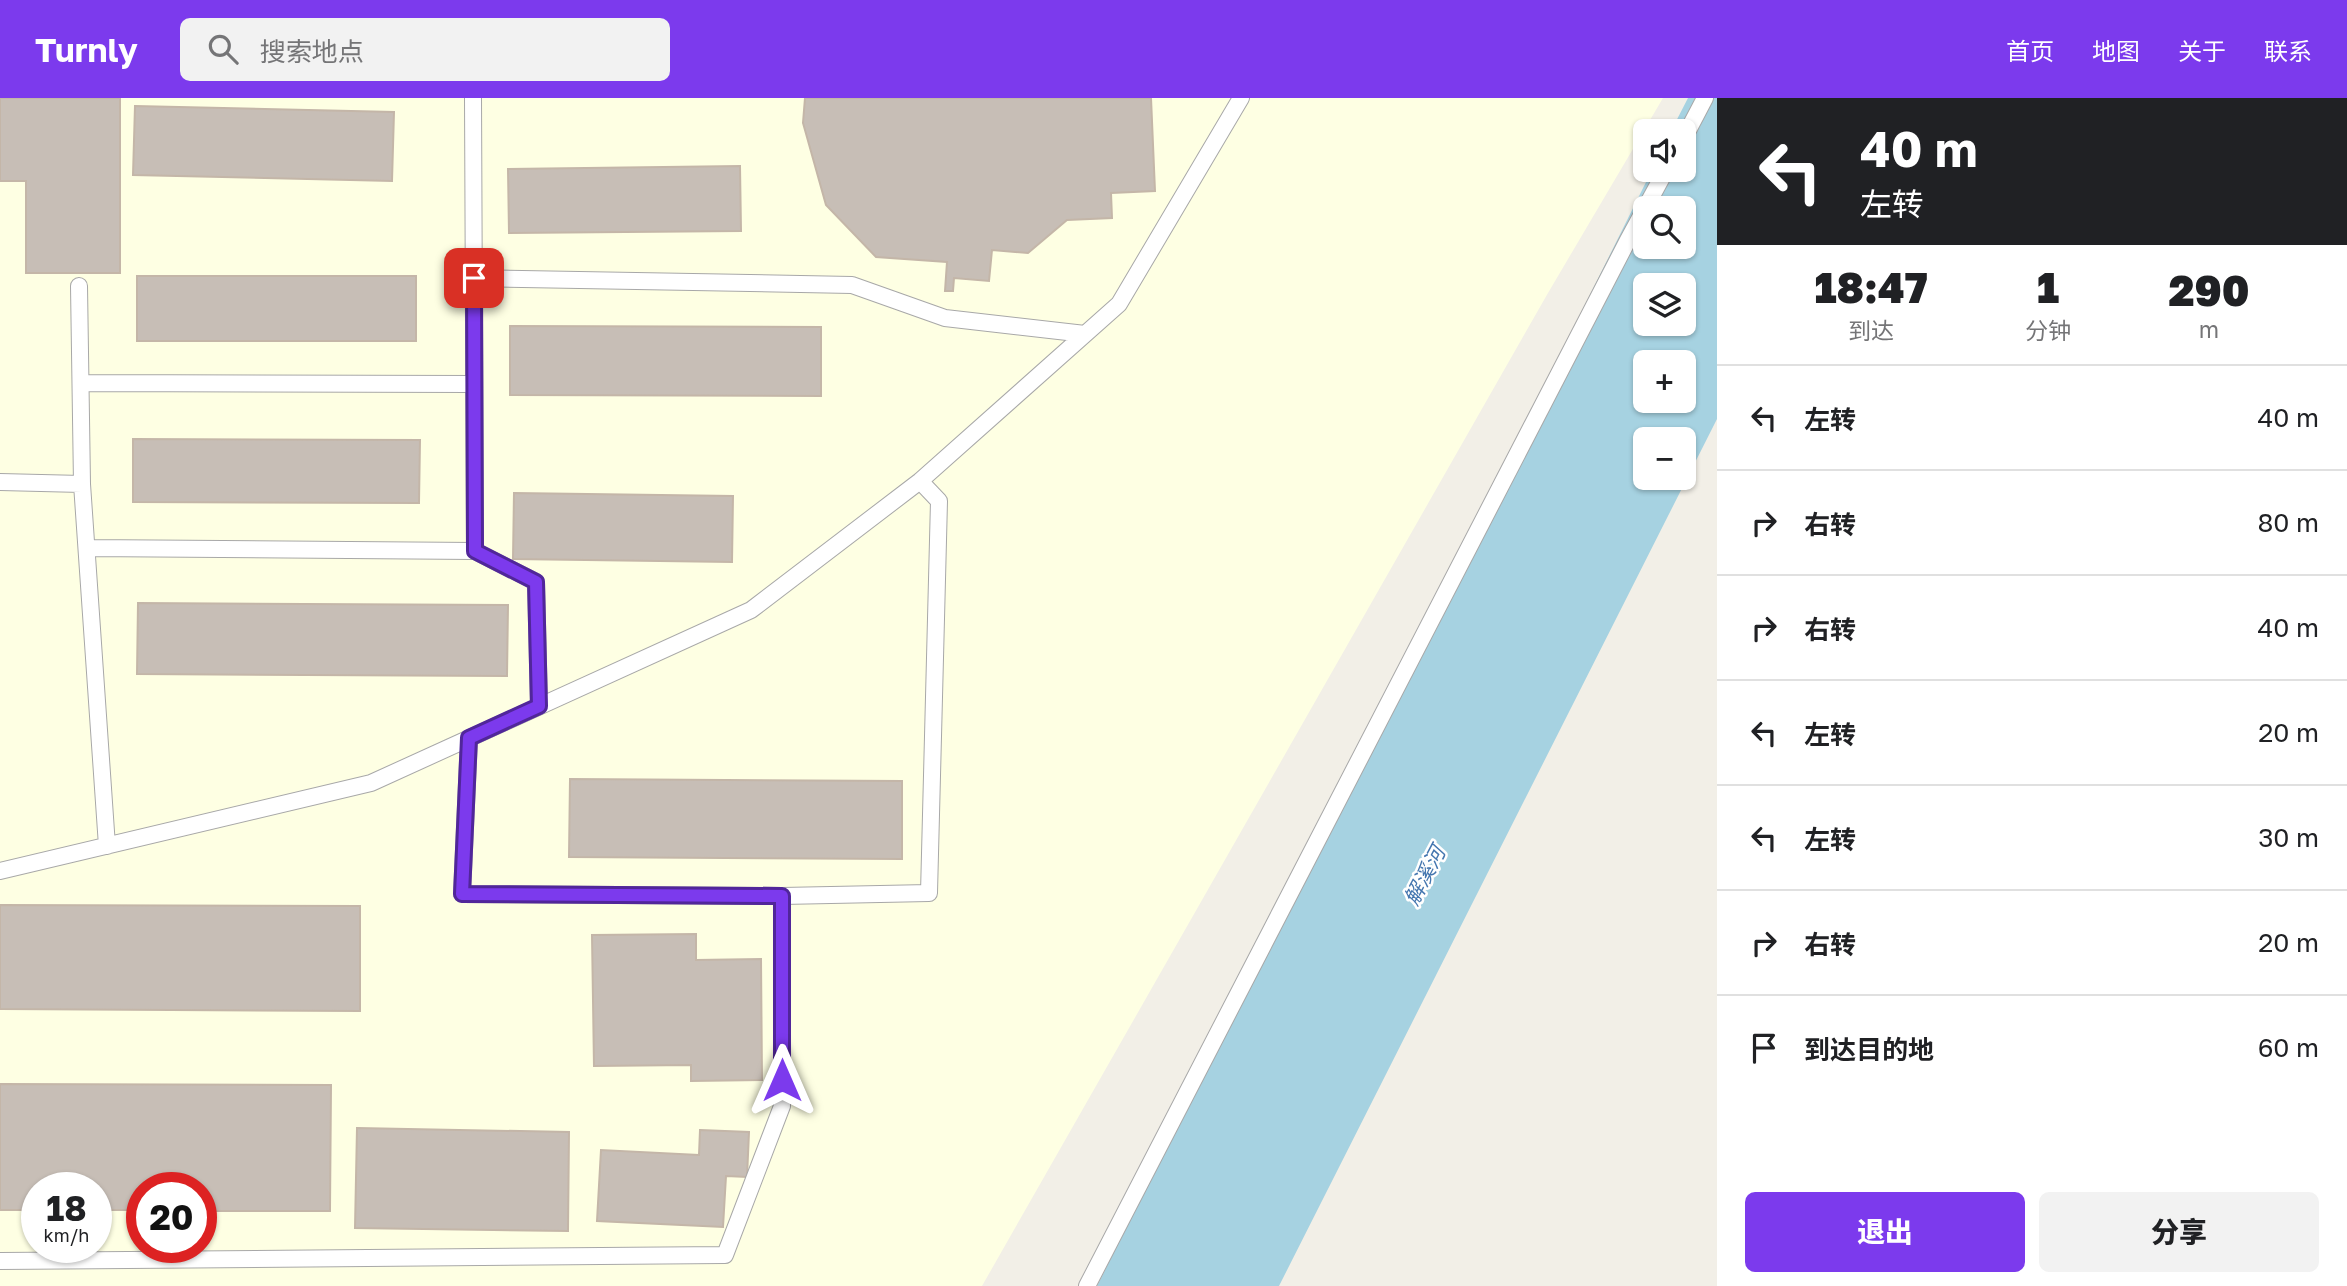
<!DOCTYPE html>
<html lang="zh">
<head>
<meta charset="utf-8">
<style>
	body { margin:0; font-family:"Golos Text","Noto Sans SC",sans-serif; background:#f2f2f2; color:#202124; height:100vh; display:flex; flex-direction:column; font-size:26px; white-space:nowrap }
	* { box-sizing:border-box; margin:0 }
	p { font-size:23px; color:#757577 }
	.icon { flex:none; width:38px; height:38px; fill:none; stroke:currentColor; stroke-width:2; stroke-linecap:round; stroke-linejoin:round }
	.map { position:relative; flex:1; overflow:hidden }
	.details { display:flex; flex-direction:column; background:#fff; width:630px }
	.details>* { flex:none }
	.hud { background:#202124; color:#fff; overflow:hidden }
	.tools { position:absolute; left:1633px; top:21px; display:grid; gap:14px }
	.tools a { display:grid; place-items:center; width:63px; height:63px; border-radius:10px; background:#fff; box-shadow:0 2px 5px #0004; font-size:35px }
	.speed { position:absolute; left:21px; top:1074px; display:flex; gap:14px; font-size:35px; font-weight:700; text-align:center }
	.speed>* { display:grid; place-content:center; width:91px; height:91px; border-radius:50%; background:#fff; box-shadow:0 2px 5px #0004; line-height:1 }
	.speed small { font-size:18px; font-weight:400 }
	.speed .limit { border:10px solid #d22; background:#fff; color:#111 }
	.pin { position:absolute; display:grid; place-items:center; width:60px; height:60px; color:#fff; margin:-30px; border-radius:14px; box-shadow:0 4px 10px #0006 }
	.me { position:absolute; width:77px; margin:-38px; rotate:0deg; stroke-linejoin:round; filter:drop-shadow(0 0 5px #0008) }
	.turn { display:flex; align-items:center; gap:24px; height:147px; padding:0 28px; font-size:32px }
	.turn .icon { width:91px; height:91px; stroke-width:2.5 }
	.turn b { display:block; font-size:49px; line-height:60px }
	.eta { display:flex; justify-content:space-evenly; align-items:center; height:119px; text-align:center }
	.eta b { font-size:42px; font-weight:800; line-height:49px }
	.action { display:flex; gap:14px; margin-top:auto; padding:14px 28px }
	.action a { flex:1; height:80px; border-radius:10px; background:#7c3aed; color:#fff; font-size:28px; font-weight:800; line-height:80px; text-align:center }
	.action a+a { background:#f2f2f2; color:#202124 }
	ul { padding:0; list-style:none }
	li { display:flex; align-items:center; gap:21px; height:105px; padding:0 28px; border-top:2px solid #e0e0e0 }
	li div { flex:1 }
	li b { display:block; font-size:26px }
	li em { font-style:normal }
	header { display:flex; align-items:center; gap:42px; box-sizing:border-box; height:98px; padding:0 35px; background:#7c3aed; color:#fff }
	header strong { font-size:33px }
	nav { display:flex; gap:38px; margin-inline-start:auto; font-size:24px }
	.search { width:490px; height:63px; background:#f2f2f2; display:flex; align-items:center; gap:18px; box-sizing:border-box; padding:0 24px; border-radius:10px; color:#757577; font-size:26px }
	main { display:flex; flex:1; min-height:0 }
	.map>svg:first-child { display:block }
	.education { fill:#feffe3; fill-rule:evenodd }
	.water { fill:#a6d2e1; fill-rule:evenodd }
	.building { fill:#c7beb6; stroke:#c4b6a8; stroke-width:2 }
	.lines { fill:none; stroke-linecap:round; stroke-linejoin:round }
	.service-casing { stroke:#a8a8a8; stroke-width:18 }
	.service { stroke:#fff; stroke-width:16 }
	.route-casing { stroke:#51269a; stroke-width:18 }
	.route { stroke:#7c3aed; stroke-width:12 }
	.labels { text-anchor:middle; stroke-width:5; stroke-linejoin:round; paint-order:stroke }
	.water-label { font-size:21px; font-style:italic; fill:#4476af; stroke:#fff }
</style>
</head>
<body>
<header>
<strong>Turnly</strong>
<div class="search"><svg class="icon" aria-label="search" viewBox="0 0 24 24"><circle cx="10" cy="10" r="6"/><path d="M15 15l6 6"/></svg>搜索地点</div>
<nav><a>首页</a><a>地图</a><a>关于</a><a>联系</a></nav>
</header>
<main>
<div class="map">
<svg width="1717" height="1188" viewBox="0 0 1717 1188">
	<rect width="100%" height="100%" fill="#f2efe7"/>
	<!-- education -->
	<path class="education" d="M0,0H1663L1548,195L982,1188H0ZM37,1090H96V1150H37ZM142,1090H201V1150H142Z"/>
	<!-- water -->
	<path class="water" d="M1688,0H1717V321L1279,1188H1097L1652,72H1684V33H1671ZM1645,110H1684V149H1645ZM1645,187H1684V226H1645ZM1645,264H1684V303H1645ZM1645,341H1684V380H1645Z"/>
	<!-- building -->
	<path class="building" d="M0,0H120V175H26V83H0Z
		M805,0H1151L1155,93L1111,95L1112,120L1067,122L1028,155L992,152L989,183L954,180L953,193H945L947,164L876,159L826,107L803,25Z
		M135,8L394,14L392,83L133,77Z
		M740,68L741,133L509,135L508,71Z
		M137,178H416V243H137Z
		M510,228L821,229V298L510,297Z
		M133,341L420,342L419,405L133,404Z
		M514,395L733,398L732,464L513,461Z
		M138,505L508,507L507,578L137,576Z
		M570,681L902,683V761L569,759Z
		M0,807L360,808V913L0,911Z
		M696,836V862L761,861L762,982L691,983V967L594,968L592,837Z
		M0,986L331,987L330,1113H201V1090H142V1112H96V1090H37V1112H0Z
		M357,1030L569,1034L568,1133L355,1130Z
		M700,1032L749,1034L747,1079L726,1078L723,1129L597,1123L601,1052L699,1057Z"/>
	<g class="lines">
		<defs>
			<path id="service" d="M473,0L475,453
				M1684,40L1705,0
				M474,180L852,187L945,220L1085,236
				M79,188L82,386
				M81,285L474,286
				M0,384L82,386L107,748
				M87,450L475,453L536,484L539,608
				M0,773L371,685L751,512L920,383L1119,206L1241,0
				M782,798L929,795L939,403L920,383
				M0,1163L725,1157L782,1008V798L462,796L469,641
				M1087,1188L1628,142L1666,72"/>
		</defs>
		<!-- service casing -->
		<use href="#service" class="service-casing"/>
		<!-- service -->
		<use href="#service" class="service"/>
	</g>
	<g class="lines">
		<defs>
			<path id="route" d="M474,180L475,453L536,484L539,608L469,640L462,796L782,798V982"/>
		</defs>
		<!-- route casing -->
		<use href="#route" class="route-casing"/>
		<!-- route -->
		<use href="#route" class="route"/>
	</g>
	<g class="labels">
		<!-- water labels -->
		<g class="water-label">
			<text transform="translate(1425 778) rotate(-62)" y="7">解溪河</text>
		</g>
	</g>
</svg>
<div class="tools">
<a><svg class="icon" aria-label="sound" viewBox="0 0 24 24"><path d="M4 9h4l5-4v14l-5-4H4zM17 9q2 3 0 6"/></svg></a>
<a><svg class="icon" aria-label="search" viewBox="0 0 24 24"><circle cx="10" cy="10" r="6"/><path d="M15 15l6 6"/></svg></a>
<a><svg class="icon" aria-label="layers" viewBox="0 0 24 24"><path d="M12 4l9 5-9 5-9-5zM3 14l9 5 9-5"/></svg></a>
<a>+</a>
<a>−</a>
</div>
<div class="speed"><div>18<small>km/h</small></div><div class="limit">20</div></div>
<div class="pin" style="left:474px;top:180px;background:#d93025"><svg class="icon" aria-label="arrive" viewBox="0 0 24 24"><path d="M6 21V4h12l-3 4 3 4H6"/></svg></div>
<svg class="me" style="left:782px;top:982px" viewBox="-20 -20 40 40"><path d="M0-17L14 15 0 8-14 15z" fill="#7c3aed" stroke="#fff" stroke-width="4"/></svg>
</div>
<section class="details">
<div class="hud">
<div class="turn"><svg class="icon" aria-label="left" viewBox="0 0 24 24"><path d="M17 20v-9H6M10 6l-5 5 5 5"/></svg><div><b>40 m</b>左转</div></div>
</div>
<div class="eta">
<div><b>18:47</b><p>到达</p></div>
<div><b>1</b><p>分钟</p></div>
<div><b>290</b><p>m</p></div>
</div>
<ul>
<li><svg class="icon" aria-label="left" viewBox="0 0 24 24"><path d="M17 20v-9H6M10 6l-5 5 5 5"/></svg><div><b>左转</b></div><em>40 m</em></li>
<li><svg class="icon" aria-label="right" viewBox="0 0 24 24"><path d="M7 20v-9h11M14 6l5 5-5 5"/></svg><div><b>右转</b></div><em>80 m</em></li>
<li><svg class="icon" aria-label="right" viewBox="0 0 24 24"><path d="M7 20v-9h11M14 6l5 5-5 5"/></svg><div><b>右转</b></div><em>40 m</em></li>
<li><svg class="icon" aria-label="left" viewBox="0 0 24 24"><path d="M17 20v-9H6M10 6l-5 5 5 5"/></svg><div><b>左转</b></div><em>20 m</em></li>
<li><svg class="icon" aria-label="left" viewBox="0 0 24 24"><path d="M17 20v-9H6M10 6l-5 5 5 5"/></svg><div><b>左转</b></div><em>30 m</em></li>
<li><svg class="icon" aria-label="right" viewBox="0 0 24 24"><path d="M7 20v-9h11M14 6l5 5-5 5"/></svg><div><b>右转</b></div><em>20 m</em></li>
<li><svg class="icon" aria-label="arrive" viewBox="0 0 24 24"><path d="M6 21V4h12l-3 4 3 4H6"/></svg><div><b>到达目的地</b></div><em>60 m</em></li>
</ul>
<div class="action"><a>退出</a><a>分享</a></div>
</section>
</main>
</body>
</html>
